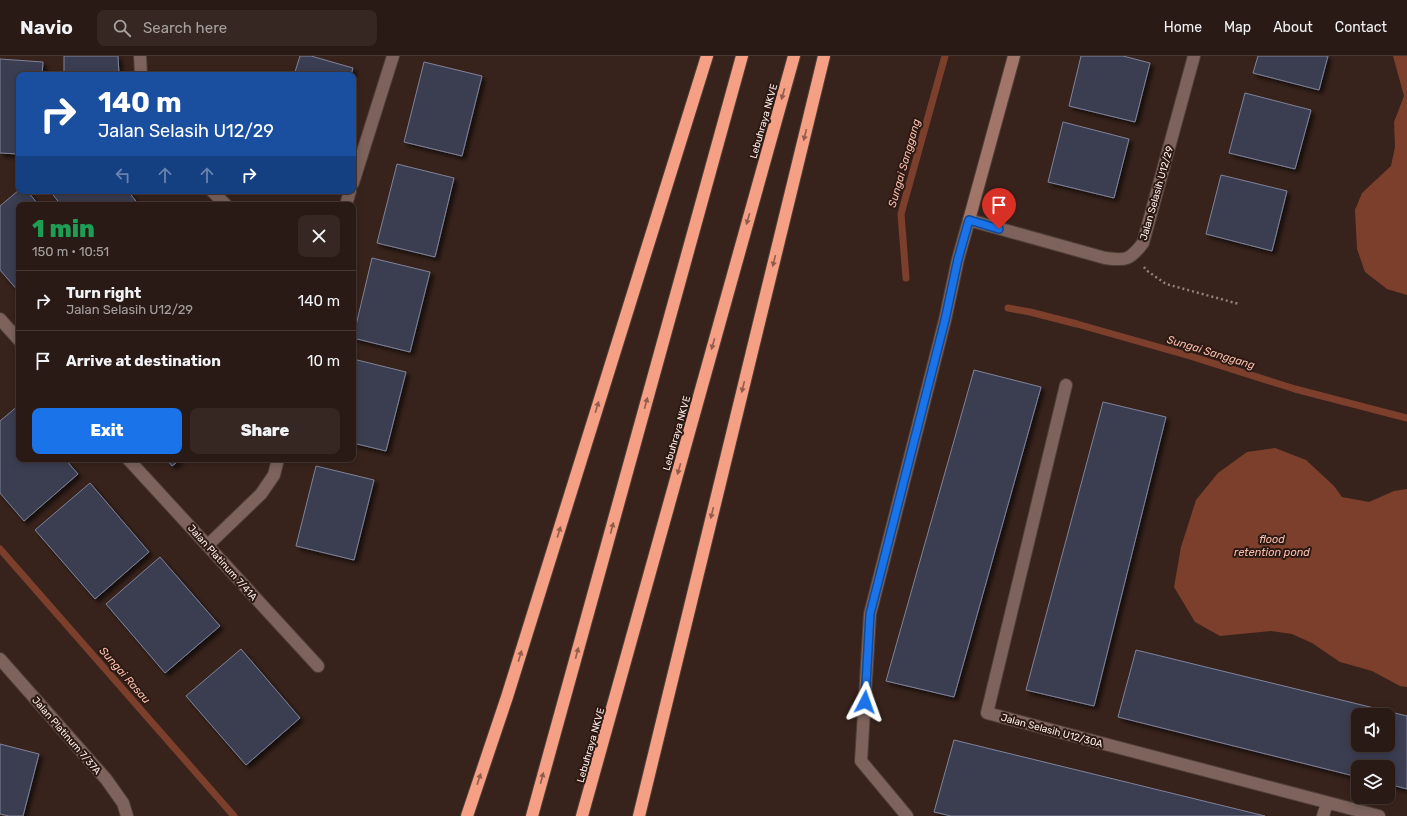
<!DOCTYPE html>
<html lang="en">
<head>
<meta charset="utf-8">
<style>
	body { margin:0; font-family:Rubik,sans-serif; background:#362722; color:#f1f3f6; height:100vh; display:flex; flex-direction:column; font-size:15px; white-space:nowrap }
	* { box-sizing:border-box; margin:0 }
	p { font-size:13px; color:#a5a1a0 }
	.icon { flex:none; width:22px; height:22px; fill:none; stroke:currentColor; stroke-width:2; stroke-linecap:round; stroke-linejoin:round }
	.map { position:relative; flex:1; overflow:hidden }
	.sheet { position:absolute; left:16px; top:146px; width:340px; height:260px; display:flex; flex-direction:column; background:#2a1a15; border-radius:8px; box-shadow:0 2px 10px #0003,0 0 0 1px #463834 }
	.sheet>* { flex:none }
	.banner { position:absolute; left:16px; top:16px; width:340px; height:122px; border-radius:8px; box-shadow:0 2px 10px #0003,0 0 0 1px #463834; background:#1a4fa0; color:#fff; overflow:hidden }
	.buttons { position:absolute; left:1351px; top:652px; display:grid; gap:8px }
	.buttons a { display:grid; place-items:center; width:44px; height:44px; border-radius:8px; background:#2a1a15; box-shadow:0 2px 10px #0003,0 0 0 1px #463834; font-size:20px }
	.pin { position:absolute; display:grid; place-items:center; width:34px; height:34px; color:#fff; margin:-41px -17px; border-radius:50% 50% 50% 0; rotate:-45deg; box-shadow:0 0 4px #0007 }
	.pin .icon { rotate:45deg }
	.me { position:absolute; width:44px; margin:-22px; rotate:4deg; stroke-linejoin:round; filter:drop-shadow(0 0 3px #0008) }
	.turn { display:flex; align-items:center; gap:14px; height:84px; padding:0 16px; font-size:18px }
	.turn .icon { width:52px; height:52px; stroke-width:2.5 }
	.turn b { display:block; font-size:28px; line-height:34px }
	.lanes { display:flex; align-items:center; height:38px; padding:0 16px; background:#0003; justify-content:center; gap:20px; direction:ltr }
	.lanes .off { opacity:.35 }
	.round { display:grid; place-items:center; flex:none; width:42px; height:42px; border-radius:8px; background:#362722 }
	.headline { display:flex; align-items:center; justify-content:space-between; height:68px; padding:0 16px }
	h1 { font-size:24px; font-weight:800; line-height:30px; color:#1e9e55 }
	.cta { display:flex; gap:8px; margin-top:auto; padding:8px 16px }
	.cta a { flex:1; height:46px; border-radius:8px; background:#1a73e8; color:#fff; font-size:16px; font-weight:800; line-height:46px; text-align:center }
	.cta a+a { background:#362722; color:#f1f3f6 }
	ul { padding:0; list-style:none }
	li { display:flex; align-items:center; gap:12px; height:60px; padding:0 16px; border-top:1px solid #463834 }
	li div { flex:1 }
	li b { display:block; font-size:15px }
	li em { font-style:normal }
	header { display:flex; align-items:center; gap:24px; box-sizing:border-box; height:56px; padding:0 20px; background:#2a1a15; border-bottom:1px solid #463834 }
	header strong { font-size:19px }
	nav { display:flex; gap:22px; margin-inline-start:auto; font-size:14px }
	.search { width:280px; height:36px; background:#362722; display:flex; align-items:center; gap:10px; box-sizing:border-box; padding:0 14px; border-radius:8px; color:#a5a1a0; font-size:15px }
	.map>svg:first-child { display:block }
	.water { fill:#7c3f2c }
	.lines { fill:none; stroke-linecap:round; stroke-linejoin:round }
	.stream { stroke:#7c3f2c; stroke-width:7 }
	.building { fill:#3a3d51; stroke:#7f839a; fill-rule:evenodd; filter:url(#shadow) }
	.street-casing { stroke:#4f3e38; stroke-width:14 }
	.secondary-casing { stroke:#4f3e38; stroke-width:14 }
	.highway-casing { stroke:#4f3e38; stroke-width:14 }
	.path { stroke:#95837d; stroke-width:2.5; stroke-dasharray:2 3; stroke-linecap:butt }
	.street { stroke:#7d635c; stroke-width:12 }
	.secondary { stroke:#a17568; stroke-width:12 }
	.highway { stroke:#f59f84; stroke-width:12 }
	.oneway { fill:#915c4c }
	.route-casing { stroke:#114b97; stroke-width:10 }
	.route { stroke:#1a73e8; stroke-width:7 }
	.labels { text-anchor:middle; stroke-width:4; stroke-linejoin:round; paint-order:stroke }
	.street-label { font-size:10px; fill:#fdeeea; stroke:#2d1913 }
	.water-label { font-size:11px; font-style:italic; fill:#f8beac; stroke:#2d1913 }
</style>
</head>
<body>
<header>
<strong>Navio</strong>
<div class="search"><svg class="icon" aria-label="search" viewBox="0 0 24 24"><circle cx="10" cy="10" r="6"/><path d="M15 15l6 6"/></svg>Search here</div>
<nav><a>Home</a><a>Map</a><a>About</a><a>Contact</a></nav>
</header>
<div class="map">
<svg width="1407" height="760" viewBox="0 0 1407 760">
	<defs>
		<filter id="shadow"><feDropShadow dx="3.5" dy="3.5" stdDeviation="2" flood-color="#0009"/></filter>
	</defs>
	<rect width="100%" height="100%" fill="#38231c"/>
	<!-- water -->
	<path class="water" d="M1393,0H1407V239L1387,233L1365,216L1357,193L1355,154L1362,137L1391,110L1395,91L1394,66L1404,40Z
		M1275,392L1306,404L1334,430L1342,441L1369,446L1394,435L1407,433V631L1400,630L1372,615L1340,606L1312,587L1292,578L1271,575L1220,580L1195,566L1174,531L1181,491L1196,444L1218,417L1247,396Z"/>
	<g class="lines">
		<!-- stream -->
		<path class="stream" d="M906,222L901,158L945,0
			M1008,252L1030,256L1077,268L1190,300L1295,333L1407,362
			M0,493L234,760"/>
	</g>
	<!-- building -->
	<path class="building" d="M64,0H118L119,19H64Z
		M300,0H311L353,12L351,19H294Z
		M1081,0H1123L1150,7L1135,66L1069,50Z
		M1258,0H1328L1319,34L1253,17Z
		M0,3L43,6L42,19H19V98L0,97Z
		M424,6L482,20L462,100L404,86Z
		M1245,37L1311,54L1295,113L1229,97Z
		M1063,66L1129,83L1114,142L1048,126Z
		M397,108L454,122L435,201L377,187Z
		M1221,119L1287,135L1272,195L1206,178Z
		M19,134V135H27L39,149H19V236L0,214V150Z
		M50,135H128L139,149H61Z
		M372,202L430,216L410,296L353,282Z
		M353,303L406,316L386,395L353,387Z
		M974,314L1041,331L954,641L886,625Z
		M1103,346L1166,361L1094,650L1026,634Z
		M19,349V403H65L78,418L24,465L0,437V365Z
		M166,403H181L172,410Z
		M316,410L374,424L354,504L296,490Z
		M90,427L149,496L95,543L35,474Z
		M160,501L220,570L165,617L106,548Z
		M241,593L300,662L246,709L186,640Z
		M1136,594L1407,660V733L1388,728V711H1358V721L1118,661ZM1358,659H1388V689H1358Z
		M954,684L1265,760H951L934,756Z
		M0,688L39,698L23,760H9L0,758Z"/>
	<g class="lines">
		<defs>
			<path id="street" d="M140,0L141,19
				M353,127L393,0
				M212,135L226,149
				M346,149L350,135
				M0,263L19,284
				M1066,329L987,657L1379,760
				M128,403L318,610
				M208,489L261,438L274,419L278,403
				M0,603L106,723L123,747L127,760
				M907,760L861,705L870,558L945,264L958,203L969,164L1105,202C1126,205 1130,204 1143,187L1194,0
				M1323,760L1327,747"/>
			<path id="secondary" d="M969,164L1014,0"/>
			<path id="highway" d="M467,760L507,641L707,0
				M532,760L742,0
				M582,760L794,0
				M639,760L824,0"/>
		</defs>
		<!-- street casing -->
		<use href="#street" class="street-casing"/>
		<!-- secondary casing -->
		<use href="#secondary" class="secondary-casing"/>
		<!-- highway casing -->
		<use href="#highway" class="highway-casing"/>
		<!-- path -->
		<path class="path" d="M1144,211L1146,214L1166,228L1239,248"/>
		<!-- street -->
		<use href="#street" class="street"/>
		<!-- secondary -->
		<use href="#secondary" class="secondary"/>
		<!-- highway -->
		<use href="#highway" class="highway"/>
	</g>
	<!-- one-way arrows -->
	<defs><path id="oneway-solid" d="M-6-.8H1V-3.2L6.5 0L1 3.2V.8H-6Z"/></defs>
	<g class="oneway">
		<use href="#oneway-solid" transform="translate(783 38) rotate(106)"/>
		<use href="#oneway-solid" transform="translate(805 79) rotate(104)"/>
		<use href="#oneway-solid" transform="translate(748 163) rotate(106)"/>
		<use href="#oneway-solid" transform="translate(774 205) rotate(104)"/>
		<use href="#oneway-solid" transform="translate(713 288) rotate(106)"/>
		<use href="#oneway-solid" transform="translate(743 331) rotate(104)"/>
		<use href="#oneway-solid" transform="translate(646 347) rotate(-75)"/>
		<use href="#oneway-solid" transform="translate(597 351) rotate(-73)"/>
		<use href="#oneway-solid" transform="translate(679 413) rotate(106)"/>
		<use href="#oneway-solid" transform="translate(712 457) rotate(104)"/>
		<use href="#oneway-solid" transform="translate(612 472) rotate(-75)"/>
		<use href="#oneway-solid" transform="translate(559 476) rotate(-73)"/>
		<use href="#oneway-solid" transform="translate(577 597) rotate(-75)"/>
		<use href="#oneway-solid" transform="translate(520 600) rotate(-73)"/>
		<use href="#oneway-solid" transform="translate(542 722) rotate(-75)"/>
		<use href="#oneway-solid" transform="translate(479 723) rotate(-71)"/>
	</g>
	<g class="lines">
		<defs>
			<path id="route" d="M865,646L870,558L945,264L958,203L969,164L999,173"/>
		</defs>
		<!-- route casing -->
		<use href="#route" class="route-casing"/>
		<!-- route -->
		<use href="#route" class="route"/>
	</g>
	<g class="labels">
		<!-- street labels -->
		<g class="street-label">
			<text transform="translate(763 65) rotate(-74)" y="4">Lebuhraya NKVE</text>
			<text transform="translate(1156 137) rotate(-74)" y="4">Jalan Selasih U12/29</text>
			<text transform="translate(676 377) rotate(-74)" y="4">Lebuhraya NKVE</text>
			<text transform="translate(223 506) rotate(48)" y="4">Jalan Platinum 7/41A</text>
			<text transform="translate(1052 674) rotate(15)" y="4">Jalan Selasih U12/30A</text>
			<text transform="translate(67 679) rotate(49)" y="4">Jalan Platinum 7/37A</text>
			<text transform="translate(590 689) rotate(-74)" y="4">Lebuhraya NKVE</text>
		</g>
		<!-- water labels -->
		<g class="water-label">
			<text transform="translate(904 107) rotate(-74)" y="4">Sungai Sanggang</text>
			<text transform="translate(1211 296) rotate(17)" y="4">Sungai Sanggang</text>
			<text x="1272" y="487">flood<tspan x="1272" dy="13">retention pond</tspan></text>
			<text transform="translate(125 619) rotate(49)" y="4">Sungai Rasau</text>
		</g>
	</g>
</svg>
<div class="buttons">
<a><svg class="icon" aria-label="sound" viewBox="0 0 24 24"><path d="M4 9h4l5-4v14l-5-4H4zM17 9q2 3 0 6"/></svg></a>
<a><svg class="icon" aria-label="layers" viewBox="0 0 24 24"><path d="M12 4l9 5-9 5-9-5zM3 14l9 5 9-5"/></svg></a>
</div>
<div class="pin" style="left:999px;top:173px;background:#d93025"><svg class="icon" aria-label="arrive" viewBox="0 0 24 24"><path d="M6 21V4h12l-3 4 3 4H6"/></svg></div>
<svg class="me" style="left:865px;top:646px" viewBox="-20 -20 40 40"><path d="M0-17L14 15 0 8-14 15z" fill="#1a73e8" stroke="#fff" stroke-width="4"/></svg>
<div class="banner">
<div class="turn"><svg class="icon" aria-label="right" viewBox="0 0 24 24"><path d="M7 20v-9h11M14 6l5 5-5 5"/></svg><div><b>140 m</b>Jalan Selasih U12/29</div></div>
<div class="lanes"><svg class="icon off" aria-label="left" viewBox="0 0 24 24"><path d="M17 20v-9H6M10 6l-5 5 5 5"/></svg><svg class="icon off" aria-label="ahead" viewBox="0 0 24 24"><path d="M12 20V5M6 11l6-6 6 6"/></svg><svg class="icon off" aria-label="ahead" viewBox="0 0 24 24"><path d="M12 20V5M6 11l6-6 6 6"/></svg><svg class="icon" aria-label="right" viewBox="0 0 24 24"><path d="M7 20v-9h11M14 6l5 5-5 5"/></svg></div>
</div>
<section class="sheet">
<div class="headline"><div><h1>1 min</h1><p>150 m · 10:51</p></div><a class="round"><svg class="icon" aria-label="close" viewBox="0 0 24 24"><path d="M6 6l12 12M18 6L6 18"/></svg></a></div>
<ul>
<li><svg class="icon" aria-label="right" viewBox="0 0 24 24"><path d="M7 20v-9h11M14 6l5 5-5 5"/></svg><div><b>Turn right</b><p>Jalan Selasih U12/29</p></div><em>140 m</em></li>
<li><svg class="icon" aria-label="arrive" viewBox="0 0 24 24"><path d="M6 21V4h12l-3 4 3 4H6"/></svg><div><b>Arrive at destination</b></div><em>10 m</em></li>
</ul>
<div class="cta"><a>Exit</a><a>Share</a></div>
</section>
</div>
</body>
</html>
